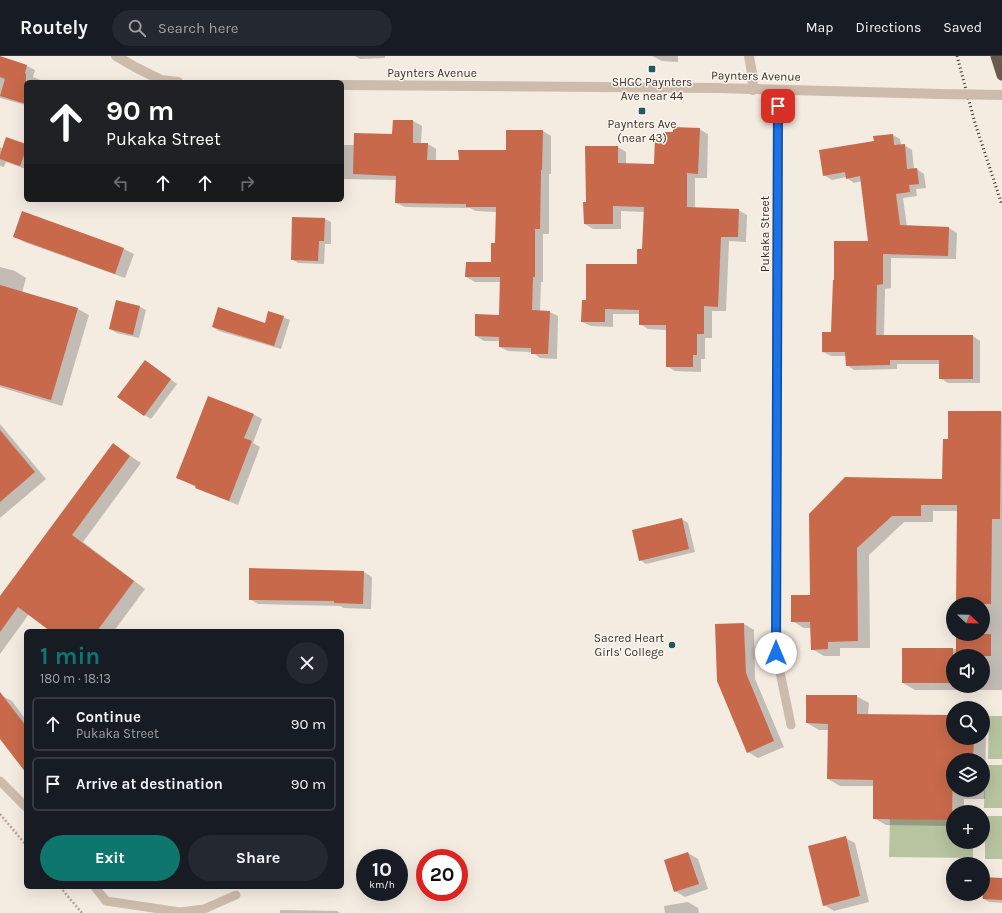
<!DOCTYPE html>
<html lang="en">
<head>
<meta charset="utf-8">
<style>
	body { margin:0; font-family:Karla,sans-serif; background:#242831; color:#f1f3f6; height:100vh; display:flex; flex-direction:column; font-size:15px; white-space:nowrap }
	* { box-sizing:border-box; margin:0 }
	p { font-size:13px; color:#9ea1a6 }
	.icon { flex:none; width:22px; height:22px; fill:none; stroke:currentColor; stroke-width:2; stroke-linecap:round; stroke-linejoin:round }
	.map { position:relative; flex:1; overflow:hidden }
	.details { position:absolute; left:24px; top:573px; width:320px; height:260px; display:flex; flex-direction:column; background:#171b24; border-radius:6px; box-shadow:0 4px 16px #0002 }
	.details>* { flex:none }
	.guide { position:absolute; left:24px; top:24px; width:320px; height:122px; border-radius:6px; box-shadow:0 4px 16px #0002; background:#202124; color:#fff; overflow:hidden }
	.needle { width:26px; rotate:112deg }
	.tools { position:absolute; left:946px; top:541px; display:grid; gap:8px }
	.tools a { display:grid; place-items:center; width:44px; height:44px; border-radius:50%; background:#171b24; box-shadow:0 4px 16px #0002; font-size:20px }
	.speed { position:absolute; left:356px; top:793px; display:flex; gap:8px; font-size:20px; font-weight:700; text-align:center }
	.speed>* { display:grid; place-content:center; width:52px; height:52px; border-radius:50%; background:#171b24; box-shadow:0 4px 16px #0002; line-height:1 }
	.speed small { font-size:10px; font-weight:400 }
	.speed .limit { border:6px solid #d22; background:#fff; color:#111 }
	.pin { position:absolute; display:grid; place-items:center; width:34px; height:34px; color:#fff; margin:-17px; border-radius:8px; box-shadow:0 2px 6px #0006 }
	.me { position:absolute; width:44px; margin:-22px; rotate:0deg; stroke-linejoin:round; filter:drop-shadow(0 0 3px #0008) }
	.turn { display:flex; align-items:center; gap:14px; height:84px; padding:0 16px; font-size:18px }
	.turn .icon { width:52px; height:52px; stroke-width:2.5 }
	.turn b { display:block; font-size:28px; line-height:34px }
	.lanes { display:flex; align-items:center; height:38px; padding:0 16px; background:#0003; justify-content:center; gap:20px; direction:ltr }
	.lanes .off { opacity:.35 }
	.round { display:grid; place-items:center; flex:none; width:42px; height:42px; border-radius:21px; background:#242831 }
	.headline { display:flex; align-items:center; justify-content:space-between; height:68px; padding:0 16px }
	h1 { font-size:24px; font-weight:700; line-height:30px; color:#0f766e }
	.primary-button { display:flex; gap:8px; margin-top:auto; padding:8px 16px }
	.primary-button a { flex:1; height:46px; border-radius:24px; background:#0f766e; color:#fff; font-size:16px; font-weight:700; line-height:46px; text-align:center }
	.primary-button a+a { background:#242831; color:#f1f3f6 }
	ul { padding:0; list-style:none }
	li { display:flex; align-items:center; gap:12px; height:54px; margin:0 8px 6px; padding:0 8px; border:2px solid #363941; border-radius:6px }
	li div { flex:1 }
	li b { display:block; font-size:15px }
	li em { font-style:normal }
	header { display:flex; align-items:center; gap:24px; box-sizing:border-box; height:56px; padding:0 20px; background:#171b24; border-bottom:1px solid #363941 }
	header strong { font-size:19px }
	nav { display:flex; gap:22px; margin-inline-start:auto; font-size:14px }
	.search { width:280px; height:36px; background:#242831; display:flex; align-items:center; gap:10px; box-sizing:border-box; padding:0 14px; border-radius:22px; color:#9ea1a6; font-size:15px }
	.map>svg:first-child { display:block }
	.green { fill:#b8c4a0 }
	.shadow { fill:#0003; fill-rule:evenodd }
	.building { fill:#c8694b }
	.lines { fill:none; stroke-linecap:round; stroke-linejoin:round }
	.path { stroke:#b9a596; stroke-width:2.5; stroke-dasharray:2 2; stroke-linecap:butt }
	.service { stroke:#cdbbac; stroke-width:9 }
	.minor { stroke:#cdbbac; stroke-width:10 }
	.tertiary { stroke:#cdbbac; stroke-width:10 }
	.trunk { stroke:#6c584f; stroke-width:11 }
	.rail { stroke:#3b302b; stroke-width:3; stroke-dasharray:1 3; stroke-linecap:butt }
	.tertiary-bridge { stroke:#cdbbac; stroke-width:10 }
	.route-casing { stroke:#114b97; stroke-width:10 }
	.route { stroke:#1a73e8; stroke-width:7 }
	.poi-dot { fill:#1f5a5e; stroke:#fbf5ee; stroke-width:1.5 }
	.labels { text-anchor:middle; stroke-width:3; stroke-linejoin:round; paint-order:stroke }
	.street-label { font-size:12px; fill:#3b302b; stroke:#fbf5ee }
	.poi-label { font-size:12px; fill:#3b302b; stroke:#fbf5ee }
</style>
</head>
<body>
<header>
<strong>Routely</strong>
<div class="search"><svg class="icon" aria-label="search" viewBox="0 0 24 24"><circle cx="10" cy="10" r="6"/><path d="M15 15l6 6"/></svg>Search here</div>
<nav><a>Map</a><a>Directions</a><a>Saved</a></nav>
</header>
<div class="map">
<svg width="1002" height="857" viewBox="0 0 1002 857">
	<rect width="100%" height="100%" fill="#f4ebe1"/>
	<!-- green -->
	<path class="green" d="M989,660H1002V703H988Z
		M985,709H1002V752H984Z
		M890,758L953,759V786H973V802L889,801Z
		M985,760H1002V803H985Z"/>
	<!-- shadow -->
	<path class="shadow" d="M355,0H385V2L360,3Z
		M652,0H678V6L662,5Z
		M0,1L27,10L35,14L33,21L46,26H26V49L0,42Z
		M394,65H413L422,70L421,88H428L436,93V105H460L507,95L543,75L551,80V118H549V178H543V226H541L540,255L550,256L558,260L557,303L540,302L532,296L508,295L500,291V285H484L476,280L500,260L501,226H475L466,221L492,207L496,188V156L476,155L470,152L405,151L396,147L397,124L342,123V89H355L393,79Z
		M699,73L708,78L707,122H695V152L738,154L747,159L746,186L729,185L726,255H712V282H705V303H701V316L675,315L667,310V274L648,273L640,268V258H613V271L591,270L582,266L587,245L638,209L643,194L644,156L621,155V173H593L585,168L587,147L618,91L626,96V109H655L663,82L674,77Z
		M893,79L900,83L901,89H904L912,94L914,113H917L924,118L926,132L916,133L917,140L903,142L907,171L949,172L957,177L956,203L891,202V232L885,233L884,280H973L980,285V327H948L940,322V308H897V313L854,314L847,309V300H831L823,296L832,277L869,186L862,125L854,127L846,121L832,124L824,119L875,86Z
		M26,89V113L6,106L4,111L0,110V91L3,93Z
		M23,156L124,193L134,198L125,222L24,186L14,180Z
		M325,163L331,166V188H325L324,208L298,207L292,203Z
		M0,211L15,215L26,222L22,237L78,253L89,259L62,350L0,331Z
		M140,251L146,254L139,282L117,277L110,273Z
		M283,261L290,264L281,293L219,275L213,271L265,268Z
		M151,309L177,328L151,363L144,359Z
		M1001,356L1002,357V634H915L903,627V593H957V578H983V548H957L958,455H933V466H904L869,499L870,592H840V600H824L812,593L811,572H804L792,565L811,540L810,458L943,424L949,384ZM953,600H983V630H953Z
		M253,358L262,363L253,387L260,391L238,449L205,436L177,421Z
		M0,368L46,423L0,462Z
		M114,389L141,407L83,486L145,533L114,575H52L29,558L0,598V542Z
		M682,463L688,467L695,496L646,508L640,504Z
		M364,516L372,521L371,553L344,552L340,550L258,548L250,543Z
		M744,568L754,574L755,623L784,691L758,702L748,696Z
		M2,640L12,645L26,664V713L0,681V641Z
		M856,640L869,647L868,659L953,660V682H983V665L986,667L985,743H964V756H953V770L886,769L874,762V730H840L828,723L829,674H819L807,667ZM953,704H983V734H953Z
		M845,782L855,787L869,846L834,855L824,849Z
		M688,797L698,803L708,833L685,841L675,835Z
		M1002,823V847L989,846L982,842L983,829Z
		M688,846L698,852L699,857H665L664,850Z
		M280,854L337,855L340,857H280Z"/>
	<!-- building -->
	<path class="building" d="M0,0L27,9L25,17L26,18V48L0,40L5,23L0,21Z
		M393,64H413V87H428L427,104H459L458,94H506V74H543L542,114H541L540,173H535V221H533L532,254L550,255L548,298H531V292L499,291V281L475,280V258L499,259L500,221H465L466,206H491V187H495L496,151H466V148L395,147L396,120L353,118L354,77L392,78Z
		M673,71L700,72L698,118L687,117V151L739,153L738,181H721L718,251L704,250V278H697V299H693V311H666V269H639V254L605,253V266H581L582,244H586V208H637V193H642L644,151L613,150V168H584L583,146H586L585,90H618V107L654,108L655,81H662L663,76H673Z
		M893,78L894,89L905,88L907,113L917,112L919,128L909,129L910,136L896,138L900,169L949,171L948,200L883,198V228L877,229L876,279H973V323H939V304H890V309L846,310L845,296H822V276H831L833,224H834V185H868L860,120L846,123L845,116L823,120L819,94L874,85L873,80Z
		M6,81L26,88V94L20,110L0,103V99Z
		M22,155L124,192L115,218L13,181Z
		M292,161L325,162L324,185H319L318,205L291,204Z
		M0,229L78,252L51,344L0,329Z
		M116,244L140,250L133,279L109,273Z
		M218,251L265,267L268,255L284,260L274,290L212,271Z
		M145,304L171,323L144,360L117,341Z
		M208,340L254,358L244,382L252,385L229,445L195,432L196,430L176,422Z
		M948,355H1001L1000,463H992L991,548H956L957,449H921V460H892L857,492L858,585L828,586V593L811,594L810,566H791V539H810L809,458L845,421L942,423L943,383H948Z
		M0,374L35,416L0,446Z
		M113,387L130,400L72,479L134,525L97,575H50L18,551L0,576V540Z
		M682,462L689,493L639,505L632,474Z
		M249,512L364,515L363,548L334,547V545L249,544Z
		M744,567L746,617L774,685L747,697L717,625L715,568Z
		M956,578H991V600H956Z
		M902,592H953V627H902Z
		M0,636L26,670V717L0,683Z
		M806,639H857V658L953,659V682H974L973,704H953L952,764L873,763V724L827,723L828,668L806,667Z
		M846,780L860,840L823,850L808,790Z
		M688,796L699,828L674,836L664,804Z
		M983,821L1002,822V844L983,843Z"/>
	<g class="lines">
		<!-- path -->
		<path class="path" d="M0,758L26,789
			M60,831L82,857"/>
		<!-- service -->
		<path class="service" d="M777,322L776,597L791,669
			M0,725L26,751
			M95,831L106,845L180,856L204,853L236,839"/>
		<!-- minor -->
		<path class="minor" d="M749,0L752,17L753,34
			M777,322L778,34"/>
		<!-- tertiary -->
		<path class="tertiary" d="M116,0L135,11L161,24L178,26
			M342,29L717,32L940,38"/>
		<!-- trunk -->
		<path class="trunk" d="M996,0L1002,19"/>
		<!-- rail -->
		<path class="rail" d="M957,0L975,67L1002,149"/>
		<!-- tertiary-bridge -->
		<path class="tertiary-bridge" d="M940,38L1002,39"/>
	</g>
	<g class="lines">
		<defs>
			<path id="route" d="M776,597L778,50"/>
		</defs>
		<!-- route casing -->
		<use href="#route" class="route-casing"/>
		<!-- route -->
		<use href="#route" class="route"/>
	</g>
	<!-- markers -->
	<g class="poi-dot">
		<rect x="648" y="9" width="8" height="8" rx="2"/>
		<rect x="638" y="51" width="8" height="8" rx="2"/>
		<circle cx="672" cy="589" r="4"/>
	</g>
	<g class="labels">
		<!-- street labels -->
		<g class="street-label">
			<text x="432" y="21">Paynters Avenue</text>
			<text transform="translate(756 20) rotate(1)" y="4">Paynters Avenue</text>
			<text transform="translate(765 178) rotate(-90)" y="4">Pukaka Street</text>
		</g>
		<!-- poi labels -->
		<g class="poi-label">
			<text x="652" y="30">SHGC Paynters<tspan x="652" dy="14">Ave near 44</tspan></text>
			<text x="642" y="72">Paynters Ave<tspan x="642" dy="14">(near 43)</tspan></text>
			<text x="664" y="586" text-anchor="end">Sacred Heart<tspan x="664" dy="14">Girls' College</tspan></text>
		</g>
	</g>
</svg>
<div class="tools">
<a><svg class="needle" viewBox="-14 -14 28 28"><path d="M0-13l5 13h-10z" fill="#e53935"/><path d="M0 13l5-13h-10z" fill="#9ea1a6"/></svg></a>
<a><svg class="icon" aria-label="sound" viewBox="0 0 24 24"><path d="M4 9h4l5-4v14l-5-4H4zM17 9q2 3 0 6"/></svg></a>
<a><svg class="icon" aria-label="search" viewBox="0 0 24 24"><circle cx="10" cy="10" r="6"/><path d="M15 15l6 6"/></svg></a>
<a><svg class="icon" aria-label="layers" viewBox="0 0 24 24"><path d="M12 4l9 5-9 5-9-5zM3 14l9 5 9-5"/></svg></a>
<a>+</a>
<a>−</a>
</div>
<div class="speed"><div>10<small>km/h</small></div><div class="limit">20</div></div>
<div class="pin" style="left:778px;top:50px;background:#d93025"><svg class="icon" aria-label="arrive" viewBox="0 0 24 24"><path d="M6 21V4h12l-3 4 3 4H6"/></svg></div>
<svg class="me" style="left:776px;top:597px" viewBox="-20 -20 40 40"><circle r="19" fill="#fff"/><path d="M0-13L10 11 0 6-10 11z" fill="#1a73e8"/></svg>
<div class="guide">
<div class="turn"><svg class="icon" aria-label="ahead" viewBox="0 0 24 24"><path d="M12 20V5M6 11l6-6 6 6"/></svg><div><b>90 m</b>Pukaka Street</div></div>
<div class="lanes"><svg class="icon off" aria-label="left" viewBox="0 0 24 24"><path d="M17 20v-9H6M10 6l-5 5 5 5"/></svg><svg class="icon" aria-label="ahead" viewBox="0 0 24 24"><path d="M12 20V5M6 11l6-6 6 6"/></svg><svg class="icon" aria-label="ahead" viewBox="0 0 24 24"><path d="M12 20V5M6 11l6-6 6 6"/></svg><svg class="icon off" aria-label="right" viewBox="0 0 24 24"><path d="M7 20v-9h11M14 6l5 5-5 5"/></svg></div>
</div>
<section class="details">
<div class="headline"><div><h1>1 min</h1><p>180 m · 18:13</p></div><a class="round"><svg class="icon" aria-label="close" viewBox="0 0 24 24"><path d="M6 6l12 12M18 6L6 18"/></svg></a></div>
<ul>
<li><svg class="icon" aria-label="ahead" viewBox="0 0 24 24"><path d="M12 20V5M6 11l6-6 6 6"/></svg><div><b>Continue</b><p>Pukaka Street</p></div><em>90 m</em></li>
<li><svg class="icon" aria-label="arrive" viewBox="0 0 24 24"><path d="M6 21V4h12l-3 4 3 4H6"/></svg><div><b>Arrive at destination</b></div><em>90 m</em></li>
</ul>
<div class="primary-button"><a>Exit</a><a>Share</a></div>
</section>
</div>
</body>
</html>
